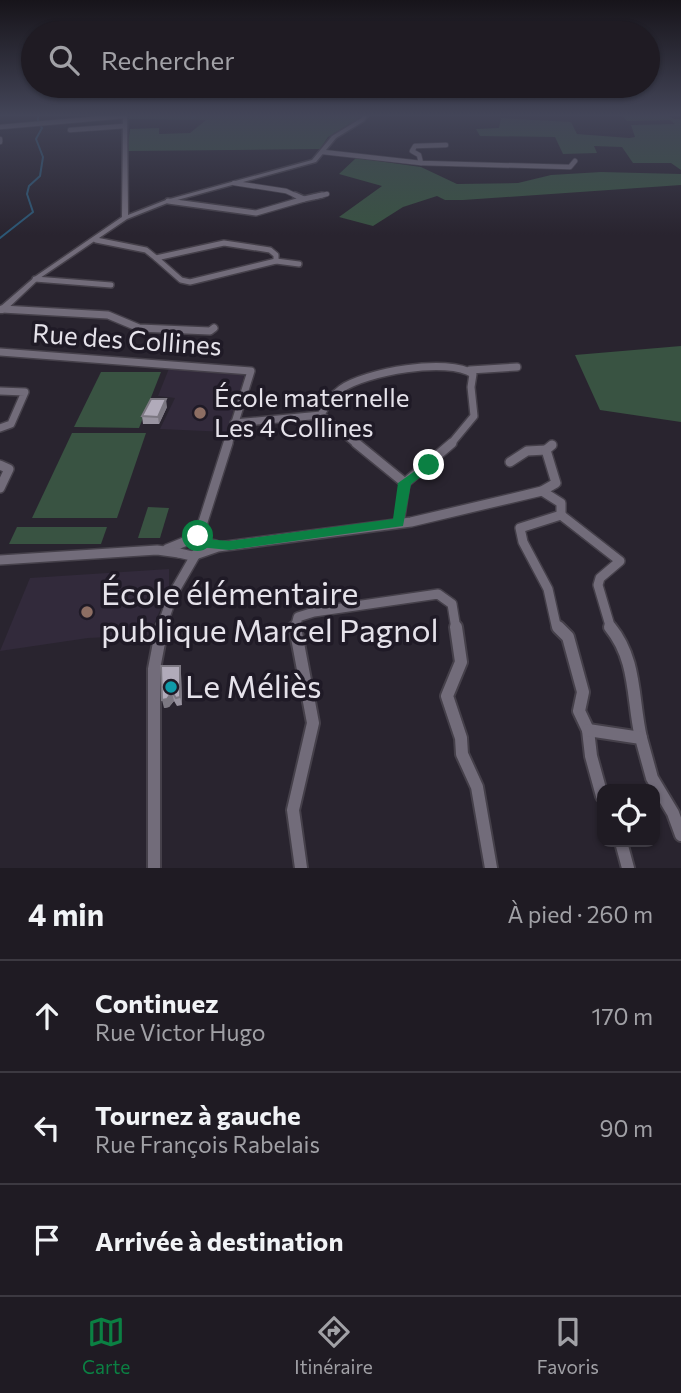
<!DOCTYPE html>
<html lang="fr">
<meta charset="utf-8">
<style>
body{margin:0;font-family:Commissioner,sans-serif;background:#2c2830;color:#f1f3f6}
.controls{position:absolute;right:21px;bottom:21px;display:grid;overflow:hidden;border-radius:14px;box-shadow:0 2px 5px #0004}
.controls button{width:63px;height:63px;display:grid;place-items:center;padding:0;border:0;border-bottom:2px solid #3c3941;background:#1f1b23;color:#f1f3f6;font:35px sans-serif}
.stop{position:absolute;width:21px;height:21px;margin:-16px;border:5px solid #0b8043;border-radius:50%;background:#fff}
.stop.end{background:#0b8043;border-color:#fff;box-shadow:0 2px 7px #0008}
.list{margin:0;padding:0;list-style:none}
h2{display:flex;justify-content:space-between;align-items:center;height:91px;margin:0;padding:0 28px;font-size:30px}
h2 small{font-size:23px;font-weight:400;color:#a1a1a6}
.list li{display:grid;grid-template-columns:46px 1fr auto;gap:21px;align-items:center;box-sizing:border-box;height:112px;padding:0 28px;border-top:2px solid #3c3941}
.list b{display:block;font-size:26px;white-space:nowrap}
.list p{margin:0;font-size:23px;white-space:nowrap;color:#a1a1a6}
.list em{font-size:23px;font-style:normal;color:#a1a1a6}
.icon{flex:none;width:38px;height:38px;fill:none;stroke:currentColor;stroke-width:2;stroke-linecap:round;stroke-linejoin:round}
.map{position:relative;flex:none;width:681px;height:868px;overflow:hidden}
.search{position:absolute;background:#1f1b23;box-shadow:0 2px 5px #0004;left:21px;right:21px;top:21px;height:77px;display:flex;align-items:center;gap:18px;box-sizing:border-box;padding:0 24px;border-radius:38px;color:#a1a1a6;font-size:26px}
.sheet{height:427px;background:#1f1b23}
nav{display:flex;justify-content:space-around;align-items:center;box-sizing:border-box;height:98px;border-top:2px solid #3c3941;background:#1f1b23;font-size:19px;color:#a1a1a6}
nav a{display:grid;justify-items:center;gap:4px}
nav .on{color:#0b8043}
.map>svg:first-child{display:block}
.built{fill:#322a3b}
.green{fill:#395342}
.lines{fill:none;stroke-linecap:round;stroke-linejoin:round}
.stream{stroke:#2c5876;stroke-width:2}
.minor-far4-casing{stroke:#45404a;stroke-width:6}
.minor-far3-casing{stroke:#45404a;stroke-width:8}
.minor-far2-casing{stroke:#45404a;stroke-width:10}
.minor-far1-casing{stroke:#45404a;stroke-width:12}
.minor-casing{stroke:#45404a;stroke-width:16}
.tertiary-casing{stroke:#45404a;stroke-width:3}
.minor-far4{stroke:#726c7a;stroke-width:4.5}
.minor-far3{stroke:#726c7a;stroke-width:5}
.minor-far2{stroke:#726c7a;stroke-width:7}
.minor-far1{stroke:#726c7a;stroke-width:9}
.minor{stroke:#726c7a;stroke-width:12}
.tertiary{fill:#726c7a;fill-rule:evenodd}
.wall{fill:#9893a0}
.shaded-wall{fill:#7c7882}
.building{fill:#b1abba;stroke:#7c7882;stroke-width:2}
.route{fill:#0b8043}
.education-dot{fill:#8d6e63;stroke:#1f1a26;stroke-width:2.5}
.culture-dot{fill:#0f9aa8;stroke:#1f1a26;stroke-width:2.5}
.labels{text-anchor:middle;stroke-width:7;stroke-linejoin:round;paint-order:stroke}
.street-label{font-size:26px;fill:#e5e2ea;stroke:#1f1a26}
.poi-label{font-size:26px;fill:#e5e2ea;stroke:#1f1a26;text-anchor:start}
.near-poi-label{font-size:32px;fill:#e5e2ea;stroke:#1f1a26;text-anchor:start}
</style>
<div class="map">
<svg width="681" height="868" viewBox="0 0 681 868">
<rect width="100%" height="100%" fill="#29242f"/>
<!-- built -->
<g class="built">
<path d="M 170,366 L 245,373 L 227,432 L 160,429 L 175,398 L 158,396 Z"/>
<path d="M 169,569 L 169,590 L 149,635 L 88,638 L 0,651 L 30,578 Z"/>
</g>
<!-- green -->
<g class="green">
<path d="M 129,114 L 364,114 L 364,115 L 328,137 L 320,149 L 127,151 L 130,129 L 159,128 L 159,134 L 190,133 L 206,120 L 129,119 Z"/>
<path d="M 621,114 L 665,114 L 674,119 L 681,119 L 681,170 L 671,163 L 633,163 L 622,147 L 594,146 L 597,153 L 563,154 L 555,137 L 480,136 L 476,129 L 499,128 L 501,118 L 571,122 L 577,134 L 629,138 L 635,137 L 631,125 L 675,124 L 670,120 L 627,121 Z"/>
<path d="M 356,158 L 421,167 L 457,184 L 518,183 L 551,175 L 601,172 L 681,174 L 681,185 L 463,200 L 445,200 L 437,196 L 403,207 L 373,226 L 339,217 L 382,186 L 339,174 Z"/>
<path d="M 681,346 L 681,422 L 600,410 L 575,355 Z"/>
<path d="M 101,372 L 161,372 L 139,428 L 74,427 Z"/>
<path d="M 72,433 L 146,433 L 117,518 L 32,518 Z"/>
<path d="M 148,507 L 169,508 L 160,538 L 138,538 Z"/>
<path d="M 17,527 L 107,527 L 101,544 L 9,544 Z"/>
</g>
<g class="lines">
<!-- stream -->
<g class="stream">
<path d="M 38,114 L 38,122"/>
<path d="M 192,118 L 196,114"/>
<path d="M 0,238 L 33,212 L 27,194 L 29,186 L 40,176 L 43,157 L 36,139 L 42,128 L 40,125"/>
</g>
<defs>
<g id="minor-far4">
<path d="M 0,127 L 125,116"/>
<path d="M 70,130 L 125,126"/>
<path d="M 0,139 L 0,142"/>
<path d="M 323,152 L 421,163 L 570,167 L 575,161"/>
<path d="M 421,163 L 419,155 L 412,151 L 415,146 L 446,145"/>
<path d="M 234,183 L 286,191 L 299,197"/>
<path d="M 314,197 L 327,194"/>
</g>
<g id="minor-far3">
<path d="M 304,199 L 322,195"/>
<path d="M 168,201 L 256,213 L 304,199 L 295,195"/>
<path d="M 96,240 L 146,250 L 156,258"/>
<path d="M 224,243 L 270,250 L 276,255 L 276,261 L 190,282 L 181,280 L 156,258 Z"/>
<path d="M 276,261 L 299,264"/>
<path d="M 35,279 L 111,285"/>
</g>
<g id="minor-far2">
<path d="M 2,309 L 108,315 L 139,328 L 210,331 L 214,328"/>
<path d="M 0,352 L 251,371 L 228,445"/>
<path d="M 470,370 L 517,367"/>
<path d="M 0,391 L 25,392 L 11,424 L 0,428"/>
<path d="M 234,423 L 321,415"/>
<path d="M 358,445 L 321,415 C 326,405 331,396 341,389 C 365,372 448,357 473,374 L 471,387 L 474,416 L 450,445"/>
</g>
<g id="minor-far1">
<path d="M 356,443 L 405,483"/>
<path d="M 510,462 L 527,451 L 546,450"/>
<path d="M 0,465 L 9,469 L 0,488"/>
<path d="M 405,483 L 452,443"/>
<path d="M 542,491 L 561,503 L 561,515 L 520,528 L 523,542 L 548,589 L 556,625 L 560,629"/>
<path d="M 561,515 L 620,561 L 600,578 L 598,585 L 611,629"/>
<path d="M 399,523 L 405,483"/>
<path d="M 197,541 L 228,443"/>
<path d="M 167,549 L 189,540 L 215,545"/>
<path d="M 179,553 L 192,556 L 218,547 L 411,522 L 542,491 L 556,483 L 546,450 L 552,445"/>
<path d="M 0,560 L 157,550 L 179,553"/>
<path d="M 161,629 L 173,594 L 196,554"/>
<path d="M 295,629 L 298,617 L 314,612 L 438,594 L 452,604 L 456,629"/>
</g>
<g id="minor">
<path d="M 295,627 L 313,723 L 293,810 L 301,868"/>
<path d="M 456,627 L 461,662 L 447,696 L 461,738 L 462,754 L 477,787 L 491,868"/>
<path d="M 558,627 L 568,637 L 583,692 L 579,711 L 588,730 L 591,756 L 602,796"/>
<path d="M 610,627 C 637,660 632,699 641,738"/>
<path d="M 588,730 L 641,738 L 652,778 L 673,813 L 681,835"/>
<path d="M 621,842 L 628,868"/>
<path d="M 154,868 L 154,669 L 162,627"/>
</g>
<path id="tertiary" d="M 123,114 L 127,114 L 128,215 L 166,200 L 312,160 L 332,136 L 360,119 L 365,114 L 369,114 L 364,121 L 336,138 L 316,162 L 170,202 L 127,219 L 40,278 L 3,313 L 0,313 L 0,307 L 36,276 L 122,217 Z"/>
</defs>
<!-- minor-far4 casing -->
<use href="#minor-far4" class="minor-far4-casing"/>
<!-- minor-far3 casing -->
<use href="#minor-far3" class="minor-far3-casing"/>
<!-- minor-far2 casing -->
<use href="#minor-far2" class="minor-far2-casing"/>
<!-- minor-far1 casing -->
<use href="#minor-far1" class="minor-far1-casing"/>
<!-- minor casing -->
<use href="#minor" class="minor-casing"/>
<!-- tertiary casing -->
<use href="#tertiary" class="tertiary-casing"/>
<!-- minor-far4 -->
<use href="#minor-far4" class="minor-far4"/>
<!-- minor-far3 -->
<use href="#minor-far3" class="minor-far3"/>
<!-- minor-far2 -->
<use href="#minor-far2" class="minor-far2"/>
<!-- minor-far1 -->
<use href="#minor-far1" class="minor-far1"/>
<!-- minor -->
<use href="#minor" class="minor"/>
<!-- tertiary -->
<use href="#tertiary" class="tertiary"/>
</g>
<!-- wall -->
<g class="wall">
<path d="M 167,407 L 159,424 L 143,424 L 142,416 Z"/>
<path d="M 181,674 L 182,705 L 177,706 L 174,701 L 169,707 L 164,708 Z"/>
</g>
<!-- shaded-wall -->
<g class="shaded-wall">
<path d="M 166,399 L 167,407 L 159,424 L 158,417 Z"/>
<path d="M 180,666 L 181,674 L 182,705 L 180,697 Z"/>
<path d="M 172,692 L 174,701 L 169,707 L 164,708 L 162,700 Z"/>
</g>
<!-- building -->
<g class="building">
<path d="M 151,399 L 166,399 L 158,417 L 142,416 Z"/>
<path d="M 161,666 L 180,666 L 180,697 L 176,698 L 172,692 L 167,699 L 162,700 Z"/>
</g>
<!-- sky -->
<linearGradient id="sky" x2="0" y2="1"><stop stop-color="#17141a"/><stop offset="0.49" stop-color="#434558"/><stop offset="1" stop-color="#434558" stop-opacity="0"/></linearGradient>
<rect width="681" height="235" fill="url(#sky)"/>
<!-- route -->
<path class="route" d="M 429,461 L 435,465 L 433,468 L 411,484 L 403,526 L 229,550 L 199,547 L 193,543 L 191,536 L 198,531 L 203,533 L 205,539 L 229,541 L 393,519 L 398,483 Z"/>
<!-- markers -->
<g class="education-dot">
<circle cx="200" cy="413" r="7"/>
<circle cx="87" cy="612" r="7"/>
</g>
<circle class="culture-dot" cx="171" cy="687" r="7"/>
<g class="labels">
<!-- street labels -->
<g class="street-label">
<text transform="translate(127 340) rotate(4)" y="9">Rue des Collines</text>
</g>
<!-- poi labels -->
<g class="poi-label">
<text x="214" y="407">École maternelle<tspan x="214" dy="30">Les 4 Collines</tspan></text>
</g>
<!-- near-poi labels -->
<g class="near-poi-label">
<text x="101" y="605">École élémentaire<tspan x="101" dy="37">publique Marcel Pagnol</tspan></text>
<text x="185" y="698">Le Méliès</text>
</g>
</g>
</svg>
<div class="controls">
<button><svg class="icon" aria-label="locate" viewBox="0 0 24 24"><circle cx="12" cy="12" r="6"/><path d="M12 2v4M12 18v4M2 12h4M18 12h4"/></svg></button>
</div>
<div class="stop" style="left:198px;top:536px"></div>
<div class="stop end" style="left:429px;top:465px"></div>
<div class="search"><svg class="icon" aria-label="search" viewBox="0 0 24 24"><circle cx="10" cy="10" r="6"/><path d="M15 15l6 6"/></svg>Rechercher</div>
</div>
<section class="sheet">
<h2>4 min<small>À pied · 260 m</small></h2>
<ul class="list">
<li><svg class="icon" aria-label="ahead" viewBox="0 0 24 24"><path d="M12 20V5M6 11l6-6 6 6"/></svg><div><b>Continuez</b><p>Rue Victor Hugo</p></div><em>170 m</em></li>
<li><svg class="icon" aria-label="left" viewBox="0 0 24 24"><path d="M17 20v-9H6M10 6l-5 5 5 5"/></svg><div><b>Tournez à gauche</b><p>Rue François Rabelais</p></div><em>90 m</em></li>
<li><svg class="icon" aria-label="arrive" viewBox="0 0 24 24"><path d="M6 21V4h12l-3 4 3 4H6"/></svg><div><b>Arrivée à destination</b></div></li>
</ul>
</section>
<nav>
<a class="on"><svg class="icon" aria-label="map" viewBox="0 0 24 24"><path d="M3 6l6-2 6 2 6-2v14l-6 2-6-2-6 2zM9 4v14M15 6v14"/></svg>Carte</a>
<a><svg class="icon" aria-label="directions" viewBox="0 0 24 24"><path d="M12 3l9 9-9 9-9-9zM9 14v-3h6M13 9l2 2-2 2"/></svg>Itinéraire</a>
<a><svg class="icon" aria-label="saved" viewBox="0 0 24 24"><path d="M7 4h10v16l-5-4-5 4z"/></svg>Favoris</a>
</nav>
